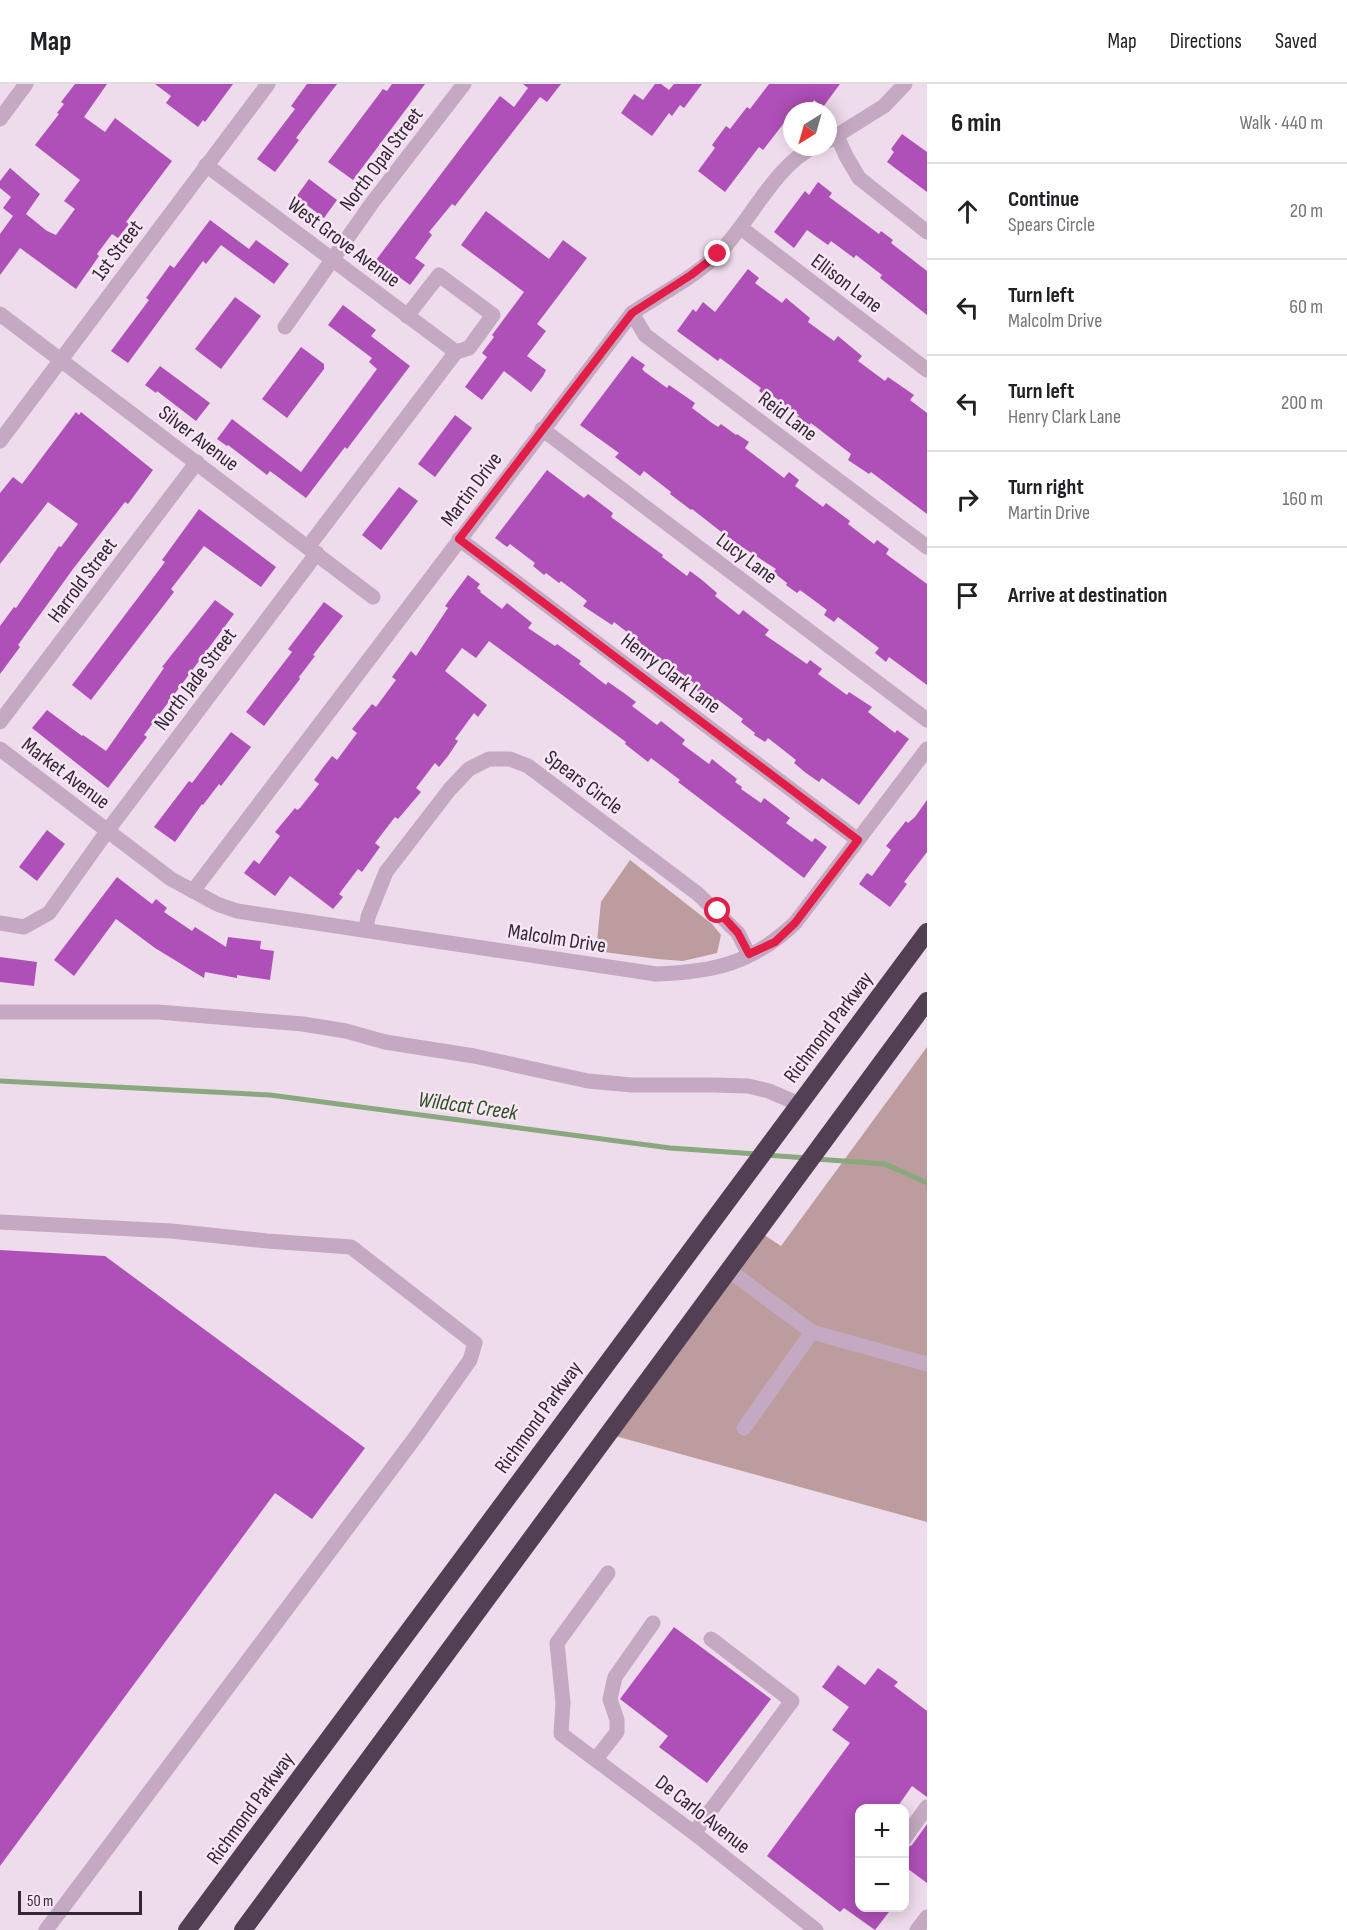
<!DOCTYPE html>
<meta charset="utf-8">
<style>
body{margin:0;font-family:"Sofia Sans Condensed",sans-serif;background:#f2f2f2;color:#202124}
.controls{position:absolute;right:18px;bottom:18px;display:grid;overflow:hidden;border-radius:12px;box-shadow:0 3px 15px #0003}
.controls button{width:54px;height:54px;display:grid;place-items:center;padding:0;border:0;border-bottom:2px solid #e0e0e0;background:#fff;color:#202124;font:30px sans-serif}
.compass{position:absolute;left:783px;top:18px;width:54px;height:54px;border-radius:50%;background:#fff;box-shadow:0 3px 15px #0003;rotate:217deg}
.scale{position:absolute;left:18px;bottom:15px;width:124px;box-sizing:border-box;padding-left:6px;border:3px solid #322733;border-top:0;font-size:16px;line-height:21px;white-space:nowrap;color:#322733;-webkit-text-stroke:4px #f7e6f3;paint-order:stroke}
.stop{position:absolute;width:18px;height:18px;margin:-14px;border:4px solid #e11d48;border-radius:50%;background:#fff}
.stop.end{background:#e11d48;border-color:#fff;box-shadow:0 2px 6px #0008}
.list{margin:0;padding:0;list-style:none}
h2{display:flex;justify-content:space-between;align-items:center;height:78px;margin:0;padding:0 24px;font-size:26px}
h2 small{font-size:20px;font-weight:400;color:#757577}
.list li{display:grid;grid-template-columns:39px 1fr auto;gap:18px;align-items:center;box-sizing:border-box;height:96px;padding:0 24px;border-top:2px solid #e0e0e0}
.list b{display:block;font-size:22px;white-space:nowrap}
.list p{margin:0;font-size:20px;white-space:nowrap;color:#757577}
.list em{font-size:20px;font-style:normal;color:#757577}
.icon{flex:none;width:33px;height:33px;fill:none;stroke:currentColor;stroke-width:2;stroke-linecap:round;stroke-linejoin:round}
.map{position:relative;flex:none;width:927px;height:1846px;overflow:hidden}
header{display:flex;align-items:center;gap:36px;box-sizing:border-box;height:84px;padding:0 30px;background:#fff;border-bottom:2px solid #e0e0e0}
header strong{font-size:28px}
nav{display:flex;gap:33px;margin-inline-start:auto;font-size:21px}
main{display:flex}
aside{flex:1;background:#fff}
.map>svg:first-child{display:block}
.green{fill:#bc9c9c}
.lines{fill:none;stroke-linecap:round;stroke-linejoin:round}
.stream{stroke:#89a87d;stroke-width:5}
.building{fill:#af4fb8}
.minor{stroke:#c5a8c1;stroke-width:15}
.highway{stroke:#523f53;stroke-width:18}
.route{stroke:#e11d48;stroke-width:8}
.labels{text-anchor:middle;stroke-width:5;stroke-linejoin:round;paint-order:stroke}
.street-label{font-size:21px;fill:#322733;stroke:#f7e6f3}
.water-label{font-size:22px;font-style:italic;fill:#2e4f22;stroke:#f7e6f3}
</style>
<header>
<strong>Map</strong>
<nav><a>Map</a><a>Directions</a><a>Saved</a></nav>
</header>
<main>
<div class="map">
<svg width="927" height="1846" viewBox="0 0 927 1846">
<rect width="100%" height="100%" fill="#eedbeb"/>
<!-- green -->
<g class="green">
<path d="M 630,776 L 712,840 L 721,851 L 717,869 L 683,877 L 658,875 L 596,867 L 601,818 Z"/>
<path d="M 927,963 L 927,1438 L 608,1350 L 758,1147 L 781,1162 Z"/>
</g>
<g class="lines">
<!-- stream -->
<g class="stream">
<path d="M 0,997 L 270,1011 L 670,1064 L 756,1070"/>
<path d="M 765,1071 L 807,1074"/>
<path d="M 816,1075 L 885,1080 L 927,1099"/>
</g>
</g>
<!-- building -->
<g class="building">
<path d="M 75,0 L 107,0 L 84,33 L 105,48 L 115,34 L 172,77 L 126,138 L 129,140 L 118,154 L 112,150 L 97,170 L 99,172 L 76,205 L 20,164 L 0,191 L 0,150 L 13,132 L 3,124 L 11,113 L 0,104 L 0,97 L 10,84 L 40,110 L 26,130 L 47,147 L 56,151 L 75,125 L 64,117 L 80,96 L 35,61 L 59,30 L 57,29 L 64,20 L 61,18 Z"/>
<path d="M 155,0 L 233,0 L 205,38 L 203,36 L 198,43 L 166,19 L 171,12 Z"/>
<path d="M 307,0 L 337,0 L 296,54 L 299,56 L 275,88 L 257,75 L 295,25 L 291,22 Z"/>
<path d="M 392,0 L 425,0 L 353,96 L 328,78 L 383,5 L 387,7 Z"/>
<path d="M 523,0 L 561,0 L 547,18 L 540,13 L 455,122 L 452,120 L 429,148 L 432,151 L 415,174 L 425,181 L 410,201 L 376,176 L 500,12 L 514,23 L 528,4 Z"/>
<path d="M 655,0 L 661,0 L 669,6 L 674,0 L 702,0 L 684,24 L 680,21 L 672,32 L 669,29 L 652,52 L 621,29 L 634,10 L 643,16 Z"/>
<path d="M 769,0 L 840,0 L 823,23 L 814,16 L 806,27 L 792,27 L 792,32 L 786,41 L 784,39 L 763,66 L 759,63 L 725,108 L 698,87 L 715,64 L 712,61 L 726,42 L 730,45 L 747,23 L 750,25 Z"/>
<path d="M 902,50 L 927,68 L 927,108 L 887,78 L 894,68 L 891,65 Z"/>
<path d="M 309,95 L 337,116 L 324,134 L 296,113 Z"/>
<path d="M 818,98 L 832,109 L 829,113 L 879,150 L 881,147 L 893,156 L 891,159 L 927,187 L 927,231 L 880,194 L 882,191 L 856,171 L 854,174 L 831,157 L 828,161 L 807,146 L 794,164 L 774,148 L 805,107 L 809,111 Z"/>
<path d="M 486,127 L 549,175 L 563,156 L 587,174 L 537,240 L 546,247 L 527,272 L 546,286 L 543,292 L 531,308 L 504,287 L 482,316 L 465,303 L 487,273 L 482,269 L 494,253 L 492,251 L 524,208 L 461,161 Z"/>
<path d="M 210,136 L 249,165 L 256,156 L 289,180 L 274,200 L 221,161 L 206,180 L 203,177 L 128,279 L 111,267 L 149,216 L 146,214 L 170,181 L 174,184 Z"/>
<path d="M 748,185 L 759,194 L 755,199 L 759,202 L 782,219 L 786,214 L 810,234 L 808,238 L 834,257 L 838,252 L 862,272 L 858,277 L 885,297 L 888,293 L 914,311 L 910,316 L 927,329 L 927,430 L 871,388 L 869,390 L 848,376 L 851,370 L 811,339 L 807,345 L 795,336 L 799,331 L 773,312 L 770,315 L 759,307 L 761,304 L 731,282 L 720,274 L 718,277 L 677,247 L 693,225 L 696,228 L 703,218 L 715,228 Z"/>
<path d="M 235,213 L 261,232 L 221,285 L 195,265 Z"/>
<path d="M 343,221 L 376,246 L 371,252 L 410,282 L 347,365 L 345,363 L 306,414 L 270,387 L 267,391 L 228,361 L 227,362 L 217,355 L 232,335 L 301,388 L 377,285 L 369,278 L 372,274 L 328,241 Z"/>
<path d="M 301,263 L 324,280 L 324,285 L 287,334 L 262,315 Z"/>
<path d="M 632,272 L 645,281 L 642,285 L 645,288 L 667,304 L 669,301 L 695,319 L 692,324 L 712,339 L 718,343 L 721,340 L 736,351 L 737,350 L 749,358 L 745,364 L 784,394 L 789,388 L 799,396 L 795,402 L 823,423 L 826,419 L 850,437 L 848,440 L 874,460 L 877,456 L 889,465 L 886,470 L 927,500 L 927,601 L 889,573 L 886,578 L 875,569 L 879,564 L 838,533 L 834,538 L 824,531 L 827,526 L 800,506 L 797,509 L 786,501 L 787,499 L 773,488 L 776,485 L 733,457 L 692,425 L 691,426 L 670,410 L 671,408 L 644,387 L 640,392 L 615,373 L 619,369 L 580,341 Z"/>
<path d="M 160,282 L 210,319 L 196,337 L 157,307 L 156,309 L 145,301 Z"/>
<path d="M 76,328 L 79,331 L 81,328 L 153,386 L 128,420 L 125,418 L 73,485 L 18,561 L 20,563 L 0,590 L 0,542 L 14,523 L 16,524 L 59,462 L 61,463 L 78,440 L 48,418 L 0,480 L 0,409 L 13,393 L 22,400 Z"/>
<path d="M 455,331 L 472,344 L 435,393 L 418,380 Z"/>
<path d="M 547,386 L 584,414 L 588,410 L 613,429 L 611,433 L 663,471 L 662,473 L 687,492 L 690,487 L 702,496 L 717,509 L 715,512 L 739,531 L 743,526 L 769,546 L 765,551 L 807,580 L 810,576 L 822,585 L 818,590 L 847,611 L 849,608 L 872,623 L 868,628 L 895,649 L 897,646 L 909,655 L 859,721 L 822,694 L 819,698 L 806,689 L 794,679 L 796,676 L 768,654 L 765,658 L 754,651 L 755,649 L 741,638 L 743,635 L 717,615 L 713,620 L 691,602 L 694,599 L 664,576 L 662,579 L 637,562 L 640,558 L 614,538 L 612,541 L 583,522 L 587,517 L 582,513 L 561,497 L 559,499 L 546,489 L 544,491 L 533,482 L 535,479 L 510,460 L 507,463 L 495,454 Z"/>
<path d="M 399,403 L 418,417 L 381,466 L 362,451 Z"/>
<path d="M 199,425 L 276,483 L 261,503 L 204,462 L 171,505 L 174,508 L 91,616 L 72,601 L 165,478 L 162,476 Z"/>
<path d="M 468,491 L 480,500 L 477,504 L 481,507 L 480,508 L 502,525 L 507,519 L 532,539 L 528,544 L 555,562 L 557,560 L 581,577 L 579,580 L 606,601 L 608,598 L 624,609 L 636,618 L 632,622 L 657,641 L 661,637 L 685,656 L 682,660 L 709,680 L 712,675 L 723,684 L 737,695 L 735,698 L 742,703 L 741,705 L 761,719 L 764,714 L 776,723 L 790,734 L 786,739 L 812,758 L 815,754 L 827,763 L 804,794 L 678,698 L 680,696 L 651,674 L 648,678 L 625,660 L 626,658 L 489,557 L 476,574 L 462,564 L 445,587 L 487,621 L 478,633 L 474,629 L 455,655 L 458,657 L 448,672 L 439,683 L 435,679 L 416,704 L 421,708 L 398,735 L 395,733 L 375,759 L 380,763 L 362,788 L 358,785 L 339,810 L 343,813 L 333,825 L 290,792 L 275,812 L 244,789 L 254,776 L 259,780 L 280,752 L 275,748 L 295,724 L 297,726 L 300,724 L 319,700 L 314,696 L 322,685 L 332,672 L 337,676 L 357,649 L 352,645 L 372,620 L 376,623 L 396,596 L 392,593 L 411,567 L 416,572 L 448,524 L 445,522 Z"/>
<path d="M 215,516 L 234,530 L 144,651 L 147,653 L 108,704 L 32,644 L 47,626 L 82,652 L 83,651 L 106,667 L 164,584 L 162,583 Z"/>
<path d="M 324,518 L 343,532 L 313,571 L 315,572 L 299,593 L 300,595 L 264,642 L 246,628 L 292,568 L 288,565 Z"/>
<path d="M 231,648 L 251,663 L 221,702 L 219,700 L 203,721 L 202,720 L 175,758 L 154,743 L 189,697 L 192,699 Z"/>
<path d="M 927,716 L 927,768 L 904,798 L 907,800 L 890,823 L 859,800 L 867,789 L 872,792 L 891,766 L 886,762 L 906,737 L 908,739 L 915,733 Z"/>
<path d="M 47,746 L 65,760 L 37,797 L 19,783 Z"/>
<path d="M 117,793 L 152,820 L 156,815 L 167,824 L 164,828 L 192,847 L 195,843 L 226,863 L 228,853 L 261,857 L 260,865 L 274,867 L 270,896 L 237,891 L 237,894 L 205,888 L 204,894 L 155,864 L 116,835 L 74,892 L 54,876 Z"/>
<path d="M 0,873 L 37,878 L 34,902 L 0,898 Z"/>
<path d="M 0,1166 L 105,1172 L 365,1364 L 312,1435 L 275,1409 L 0,1782 Z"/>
<path d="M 674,1543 L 771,1615 L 707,1699 L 659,1663 L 668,1652 L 620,1615 Z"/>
<path d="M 838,1581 L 865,1601 L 878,1584 L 898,1598 L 894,1602 L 927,1627 L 927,1713 L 912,1702 L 896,1725 L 860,1725 L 860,1824 L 892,1824 L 875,1846 L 844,1824 L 840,1828 L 767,1772 L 850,1659 L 832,1646 L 849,1623 L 822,1603 Z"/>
<path d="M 927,1740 L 927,1799 L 904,1782 L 904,1765 L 912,1761 Z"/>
</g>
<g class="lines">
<!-- minor -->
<g class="minor">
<path d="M 0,35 L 26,0"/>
<path d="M 837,52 L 846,72 L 859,94 L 927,148"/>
<path d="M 828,57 L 884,22 L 905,0"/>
<path d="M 206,81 L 456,268"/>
<path d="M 741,144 L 927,286"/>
<path d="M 632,229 L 645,251 L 927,463"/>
<path d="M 0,230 L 373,513"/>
<path d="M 407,232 L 439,191 L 493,231 L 469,264 L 456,268"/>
<path d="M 285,243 L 372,119 L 464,0"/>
<path d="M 542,345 L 927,636"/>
<path d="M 0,357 L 268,0"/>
<path d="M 459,455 L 858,756"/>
<path d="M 308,463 L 456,268"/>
<path d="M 0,638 L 197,378"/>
<path d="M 0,665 L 171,795 L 217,820 L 237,827 L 656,890 C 713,888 752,880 795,839 L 927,665"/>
<path d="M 193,807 L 632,229 C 661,210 695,193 719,169 C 751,137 774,82 814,63"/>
<path d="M 0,839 L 24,843 L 49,829 L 108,746 L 317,469"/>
<path d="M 366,846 L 368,833 L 386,788 L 450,705 L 469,685 L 489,675 L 510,675 L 528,682 L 698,810 L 738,849 L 749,871"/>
<path d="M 0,928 L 158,928 L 303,940 L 346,947 L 385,958 L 474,972 L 588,997 L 632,1001 L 713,1001 L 748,1002 L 769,1007 L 799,1020"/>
<path d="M 0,1138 L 171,1147 L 267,1157 L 351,1163 L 475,1259 L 470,1276 L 417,1351 L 46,1846"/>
<path d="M 730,1187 L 812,1248 L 927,1280"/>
<path d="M 744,1344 L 812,1248"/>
<path d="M 608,1489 L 557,1559 L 563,1619 L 561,1650 L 694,1749 L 816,1846"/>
<path d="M 596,1675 L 617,1648 L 617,1636 L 610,1615 L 615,1593 L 653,1539"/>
<path d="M 694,1749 L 792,1617 L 711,1555"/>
<path d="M 904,1755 L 927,1723"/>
<path d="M 917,1846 L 927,1833"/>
</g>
<!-- highway -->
<g class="highway">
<path d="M 187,1846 L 927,848"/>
<path d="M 243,1846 L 927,917"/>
</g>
</g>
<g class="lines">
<!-- route -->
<path class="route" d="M 718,827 L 738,849 L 749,870 L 775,858 L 795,839 L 858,756 L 459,455 L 632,229 L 691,191 L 718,170"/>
</g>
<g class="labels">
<!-- street labels -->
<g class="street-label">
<text transform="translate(381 75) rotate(-53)" y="7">North Opal Street</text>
<text transform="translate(344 158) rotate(37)" y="7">West Grove Avenue</text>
<text transform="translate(117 166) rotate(-53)" y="7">1st Street</text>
<text transform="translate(847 199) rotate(37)" y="7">Ellison Lane</text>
<text transform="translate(788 332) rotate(37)" y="7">Reid Lane</text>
<text transform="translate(199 354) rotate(37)" y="7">Silver Avenue</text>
<text transform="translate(471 405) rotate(-53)" y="7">Martin Drive</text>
<text transform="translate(747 474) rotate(37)" y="7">Lucy Lane</text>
<text transform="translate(82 496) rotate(-53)" y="7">Harrold Street</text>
<text transform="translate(671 589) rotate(37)" y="7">Henry Clark Lane</text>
<text transform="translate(195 595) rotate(-53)" y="7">North Jade Street</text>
<text transform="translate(66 689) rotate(37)" y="7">Market Avenue</text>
<text transform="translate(584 698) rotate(37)" y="7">Spears Circle</text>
<text transform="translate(557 854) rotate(9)" y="7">Malcolm Drive</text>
<text transform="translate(828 943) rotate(-53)" y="7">Richmond Parkway</text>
<text transform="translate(538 1333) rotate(-54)" y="7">Richmond Parkway</text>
<text transform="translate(250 1724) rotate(-54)" y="7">Richmond Parkway</text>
<text transform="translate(703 1730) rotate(38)" y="7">De Carlo Avenue</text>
</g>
<!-- water labels -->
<g class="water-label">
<text transform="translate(468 1021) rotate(8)" y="8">Wildcat Creek</text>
</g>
</g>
</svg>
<div class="controls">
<button>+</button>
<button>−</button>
</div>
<svg class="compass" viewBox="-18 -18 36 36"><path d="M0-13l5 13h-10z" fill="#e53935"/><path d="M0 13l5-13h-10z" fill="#757577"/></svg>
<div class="scale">50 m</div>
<div class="stop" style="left:718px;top:827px"></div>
<div class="stop end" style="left:718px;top:170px"></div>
</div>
<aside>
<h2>6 min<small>Walk · 440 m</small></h2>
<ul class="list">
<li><svg class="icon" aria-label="ahead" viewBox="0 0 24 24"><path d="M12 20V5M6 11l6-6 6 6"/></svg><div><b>Continue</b><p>Spears Circle</p></div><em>20 m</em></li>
<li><svg class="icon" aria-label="left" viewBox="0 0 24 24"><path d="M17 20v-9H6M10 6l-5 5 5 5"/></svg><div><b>Turn left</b><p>Malcolm Drive</p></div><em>60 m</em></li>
<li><svg class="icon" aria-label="left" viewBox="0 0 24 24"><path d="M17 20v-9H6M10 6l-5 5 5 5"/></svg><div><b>Turn left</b><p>Henry Clark Lane</p></div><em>200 m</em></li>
<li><svg class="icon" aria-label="right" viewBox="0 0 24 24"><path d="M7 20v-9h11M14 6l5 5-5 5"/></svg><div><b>Turn right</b><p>Martin Drive</p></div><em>160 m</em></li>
<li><svg class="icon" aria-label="arrive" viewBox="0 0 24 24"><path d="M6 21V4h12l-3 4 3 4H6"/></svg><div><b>Arrive at destination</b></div></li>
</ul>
</aside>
</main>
